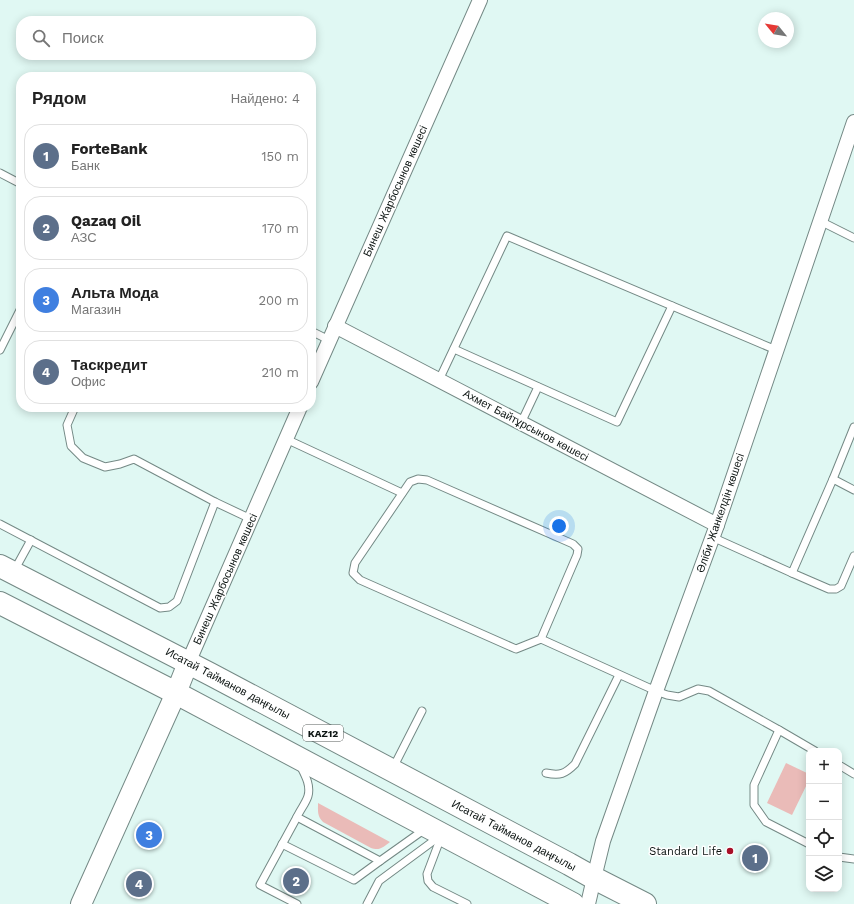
<!DOCTYPE html>
<html lang="ru">
<meta charset="utf-8">
<style>
body{margin:0;font-family:"Work Sans",sans-serif;background:#f6f6f6;color:#222}
.controls{position:absolute;right:12px;bottom:12px;display:grid;overflow:hidden;border-radius:8px;box-shadow:0 2px 10px #0003}
.controls button{width:36px;height:36px;display:grid;place-items:center;padding:0;border:0;border-bottom:1px solid #e0e0e0;background:#fff;color:#222;font:20px sans-serif}
.compass{position:absolute;left:758px;top:12px;width:36px;height:36px;border-radius:50%;background:#fff;box-shadow:0 2px 10px #0003;rotate:300deg}
.you{position:absolute;left:559px;top:526px;width:14px;height:14px;margin:-10px;border:3px solid #fff;border-radius:50%;background:#1a73e8;box-shadow:0 0 0 6px #1a73e833}
.badge{display:grid;place-items:center;width:26px;height:26px;border-radius:50%;background:#1a73e8;color:#fff;font-size:13px;font-weight:700}
.pin{position:absolute;translate:-50% -50%;border:2px solid #fff;box-shadow:0 1px 4px #0006}
.list{margin:0;padding:0;list-style:none}
h2{display:flex;justify-content:space-between;align-items:center;height:52px;margin:0;padding:0 16px;font-size:17px}
h2 small{font-size:13px;font-weight:400;color:#767676}
.list li{display:grid;grid-template-columns:26px 1fr auto;gap:12px;align-items:center;box-sizing:border-box;height:64px;margin:0 8px 8px;padding:0 8px;border:1px solid #e0e0e0;border-radius:16px}
.list b{display:block;font-size:15px;white-space:nowrap}
.list p{margin:0;font-size:13px;white-space:nowrap;color:#767676}
.list em{font-size:13px;font-style:normal;color:#767676}
.icon{flex:none;width:22px;height:22px;fill:none;stroke:currentColor;stroke-width:2;stroke-linecap:round;stroke-linejoin:round}
.map{position:relative;flex:none;width:854px;height:904px;overflow:hidden}
.search{position:absolute;background:#fff;box-shadow:0 2px 10px #0003;left:16px;top:16px;width:300px;height:44px;display:flex;align-items:center;gap:10px;box-sizing:border-box;padding:0 14px;border-radius:16px;color:#767676;font-size:15px}
.panel{position:absolute;background:#fff;box-shadow:0 2px 10px #0003;left:16px;top:72px;width:300px;height:340px;border-radius:16px}
.map>svg:first-child{display:block}
.green{fill:#eabbb8}
.lines{fill:none;stroke-linecap:round;stroke-linejoin:round}
.lane-casing{stroke:#748985;stroke-width:9}
.street-casing{stroke:#748985;stroke-width:16}
.secondary-casing{stroke:#748985;stroke-width:22}
.primary-casing{stroke:#748985;stroke-width:24}
.lane{stroke:#fff;stroke-width:7}
.street{stroke:#fff;stroke-width:14}
.secondary{stroke:#fff;stroke-width:20}
.primary{stroke:#fff;stroke-width:22}
.poi-dot{fill:#a70f27;stroke:#fff;stroke-width:1.5}
.labels{text-anchor:middle;stroke-width:3;stroke-linejoin:round;paint-order:stroke}
.shield{fill:#fff;stroke:#555a59;stroke-width:1}
.shield-label{font-size:10px;font-weight:bold;fill:#0c1412}
.street-label{font-size:11px;fill:#0c1412;stroke:#fff}
.poi-label{font-size:11px;fill:#0c1412;stroke:#fff;text-anchor:end}
</style>
<div class="map">
<svg width="854" height="904" viewBox="0 0 854 904">
<rect width="100%" height="100%" fill="#e0f8f3"/>
<!-- green -->
<g class="green">
<path d="M 786,763 L 809,774 L 809,780 L 792,815 L 767,803 Z"/>
<path d="M 318,803 L 390,842 C 383,847 380,851 371,848 L 323,822 C 317,816 318,811 318,803 Z"/>
</g>
<g class="lines">
<defs>
<g id="lane">
<path d="M 0,173 L 21,184"/>
<path d="M 820,221 L 854,238"/>
<path d="M 311,331 L 329,340"/>
<path d="M 454,349 L 617,422 L 672,306"/>
<path d="M 0,350 L 21,308"/>
<path d="M 439,380 L 507,236 L 776,350"/>
<path d="M 75,407 L 67,425 L 71,446 L 83,458 L 105,467 L 120,464 L 134,459 L 215,502 L 251,519"/>
<path d="M 521,423 L 538,387"/>
<path d="M 286,439 L 402,493"/>
<path d="M 833,479 L 854,490"/>
<path d="M 0,524 L 160,608 L 169,607 L 177,601 L 215,502"/>
<path d="M 712,537 L 792,573 L 833,479 L 854,427"/>
<path d="M 14,571 L 31,540"/>
<path d="M 792,573 L 829,589 L 836,589 L 841,586 L 854,556"/>
<path d="M 541,639 L 516,649 L 360,580 L 353,573 L 355,563 L 410,482 L 418,479 L 427,480 L 573,544 L 578,549 L 577,555 L 541,639 L 656,691 L 667,695 L 679,697 L 698,689 L 709,691 L 779,730"/>
<path d="M 300,765 C 305,775 311,785 308,796 C 306,803 300,810 297,817 L 380,861 L 425,829"/>
<path d="M 839,765 L 854,774"/>
<path d="M 393,768 L 422,711"/>
<path d="M 546,773 C 560,776 565,774 575,764 L 619,675"/>
<path d="M 441,837 L 427,874 L 428,881 L 433,887 L 467,904"/>
<path d="M 282,844 L 354,880 L 380,861"/>
<path d="M 809,844 L 766,822 L 754,805 L 754,785 L 779,730 L 815,751"/>
<path d="M 839,857 L 854,859"/>
<path d="M 297,904 L 260,885 L 297,817"/>
<path d="M 367,904 L 379,881 L 440,836"/>
</g>
<g id="street">
<path d="M 335,326 L 717,525"/>
<path d="M 311,382 L 480,0"/>
<path d="M 188,663 L 300,407"/>
<path d="M 588,904 L 594,878 L 603,841 L 656,691 L 717,525 L 854,122"/>
</g>
<path id="secondary" d="M 81,904 L 176,693 L 188,663"/>
<g id="primary">
<path d="M 0,566 L 210,674 L 569,864 L 594,878 L 645,904"/>
<path d="M 0,603 L 176,693 L 573,904"/>
</g>
</defs>
<!-- lane casing -->
<use href="#lane" class="lane-casing"/>
<!-- street casing -->
<use href="#street" class="street-casing"/>
<!-- secondary casing -->
<use href="#secondary" class="secondary-casing"/>
<!-- primary casing -->
<use href="#primary" class="primary-casing"/>
<!-- lane -->
<use href="#lane" class="lane"/>
<!-- street -->
<use href="#street" class="street"/>
<!-- secondary -->
<use href="#secondary" class="secondary"/>
<!-- primary -->
<use href="#primary" class="primary"/>
</g>
<!-- markers -->
<circle class="poi-dot" cx="730" cy="851" r="4"/>
<g class="labels">
<!-- shield labels -->
<rect class="shield" x="303" y="725" width="40" height="16" rx="3"/>
<g class="shield-label">
<text x="323" y="737">KAZ12</text>
</g>
<!-- street labels -->
<g class="street-label">
<text transform="translate(395 191) rotate(-66)" y="4">Бинеш Жарбосынов көшесі</text>
<text transform="translate(526 425) rotate(28)" y="4">Ахмет Байтұрсынов көшесі</text>
<text transform="translate(720 513) rotate(-71)" y="4">Әліби Жанкелдін көшесі</text>
<text transform="translate(225 579) rotate(-66)" y="4">Бинеш Жарбосынов көшесі</text>
<text transform="translate(228 683) rotate(28)" y="4">Исатай Тайманов даңғылы</text>
<text transform="translate(514 835) rotate(28)" y="4">Исатай Тайманов даңғылы</text>
</g>
<!-- poi labels -->
<g class="poi-label">
<text x="722" y="855">Standard Life</text>
</g>
</g>
</svg>
<div class="controls">
<button>+</button>
<button>−</button>
<button><svg class="icon" aria-label="locate" viewBox="0 0 24 24"><circle cx="12" cy="12" r="6"/><path d="M12 2v4M12 18v4M2 12h4M18 12h4"/></svg></button>
<button><svg class="icon" aria-label="layers" viewBox="0 0 24 24"><path d="M12 4l9 5-9 5-9-5zM3 14l9 5 9-5"/></svg></button>
</div>
<svg class="compass" viewBox="-18 -18 36 36"><path d="M0-13l5 13h-10z" fill="#e53935"/><path d="M0 13l5-13h-10z" fill="#767676"/></svg>
<div class="you"></div>
<div class="pin badge" style="left:755px;top:858px;background:#5c6f8a">1</div>
<div class="pin badge" style="left:296px;top:881px;background:#5c6f8a">2</div>
<div class="pin badge" style="left:149px;top:835px;background:#3f7fe0">3</div>
<div class="pin badge" style="left:139px;top:884px;background:#5c6f8a">4</div>
<div class="search"><svg class="icon" aria-label="search" viewBox="0 0 24 24"><circle cx="10" cy="10" r="6"/><path d="M15 15l6 6"/></svg>Поиск</div>
<section class="panel">
<h2>Рядом<small>Найдено: 4</small></h2>
<ul class="list">
<li><span class="badge" style="background:#5c6f8a">1</span><div><b>ForteBank</b><p>Банк</p></div><em>150 m</em></li>
<li><span class="badge" style="background:#5c6f8a">2</span><div><b>Qazaq Oil</b><p>АЗС</p></div><em>170 m</em></li>
<li><span class="badge" style="background:#3f7fe0">3</span><div><b>Альта Мода</b><p>Магазин</p></div><em>200 m</em></li>
<li><span class="badge" style="background:#5c6f8a">4</span><div><b>Таскредит</b><p>Офис</p></div><em>210 m</em></li>
</ul>
</section>
</div>
